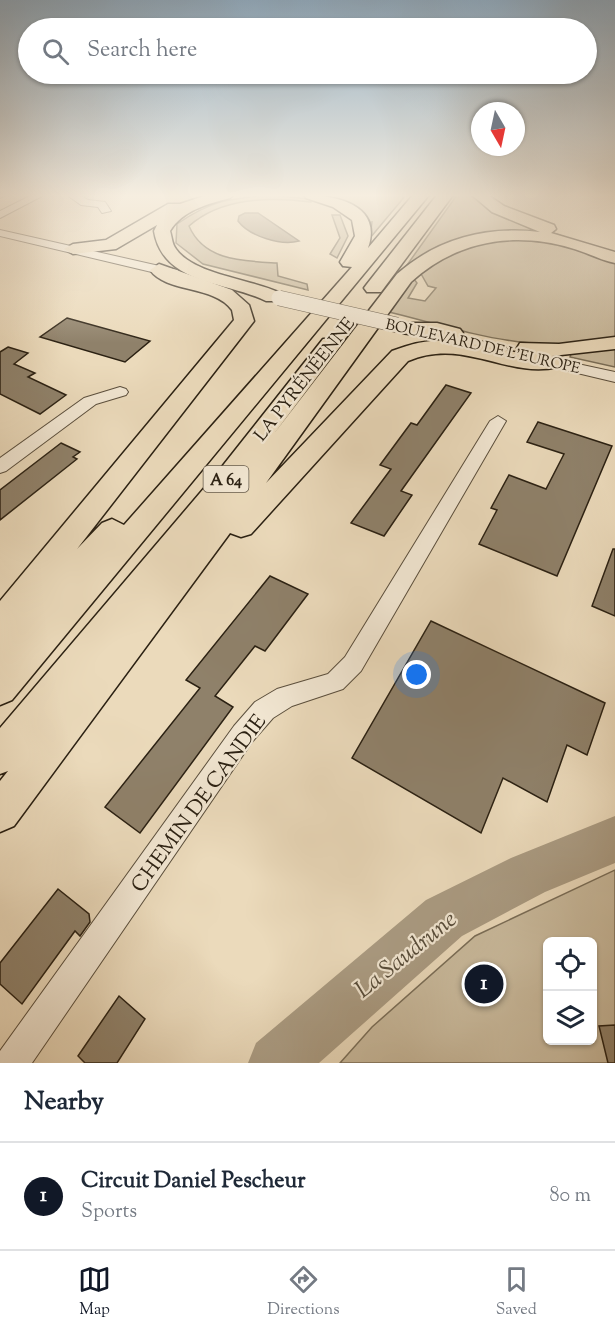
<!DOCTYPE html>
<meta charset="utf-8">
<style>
body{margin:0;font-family:"Sorts Mill Goudy",serif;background:#f2f2f3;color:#1f2937}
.controls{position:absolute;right:18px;bottom:18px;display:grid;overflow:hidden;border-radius:9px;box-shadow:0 2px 4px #0004}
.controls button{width:54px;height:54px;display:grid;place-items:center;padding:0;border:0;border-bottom:2px solid #e0e1e3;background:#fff;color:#1f2937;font:30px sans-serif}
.compass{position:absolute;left:471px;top:102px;width:54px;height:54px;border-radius:50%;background:#fff;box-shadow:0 2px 4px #0004;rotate:171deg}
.you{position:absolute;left:417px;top:675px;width:21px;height:21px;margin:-15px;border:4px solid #fff;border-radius:50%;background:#1a73e8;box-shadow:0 0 0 9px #1a73e833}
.badge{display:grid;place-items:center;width:39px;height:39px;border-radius:50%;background:#111827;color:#fff;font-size:20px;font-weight:700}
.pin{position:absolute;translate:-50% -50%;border:3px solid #fff;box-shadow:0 2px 6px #0006}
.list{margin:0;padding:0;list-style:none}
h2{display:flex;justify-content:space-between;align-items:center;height:78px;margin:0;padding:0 24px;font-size:26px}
h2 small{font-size:20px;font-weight:400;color:#747a83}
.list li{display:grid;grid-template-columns:39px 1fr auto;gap:18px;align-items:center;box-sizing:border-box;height:108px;padding:0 24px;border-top:2px solid #e0e1e3}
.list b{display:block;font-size:22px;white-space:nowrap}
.list p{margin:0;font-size:20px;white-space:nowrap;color:#747a83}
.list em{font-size:20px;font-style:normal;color:#747a83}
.icon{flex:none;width:33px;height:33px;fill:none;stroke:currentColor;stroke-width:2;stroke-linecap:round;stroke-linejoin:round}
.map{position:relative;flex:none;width:615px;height:1063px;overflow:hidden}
.search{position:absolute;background:#fff;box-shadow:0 2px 4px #0004;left:18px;right:18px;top:18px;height:66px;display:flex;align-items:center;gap:15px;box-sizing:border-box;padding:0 21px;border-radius:33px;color:#747a83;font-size:22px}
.sheet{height:186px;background:#fff}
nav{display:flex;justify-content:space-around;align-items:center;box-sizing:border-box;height:84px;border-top:2px solid #e0e1e3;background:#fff;font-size:16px;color:#747a83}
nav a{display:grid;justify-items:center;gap:3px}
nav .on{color:#111827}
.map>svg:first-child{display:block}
.green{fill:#cabb9e;stroke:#7a6e58;stroke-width:1.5;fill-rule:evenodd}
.water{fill:#aa9b82;stroke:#776a56;stroke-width:1.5}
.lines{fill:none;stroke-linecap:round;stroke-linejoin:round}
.river{fill:#aa9b82;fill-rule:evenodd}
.building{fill:#8f816a;stroke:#2b2113;stroke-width:1.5}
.minor-casing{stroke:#5b4f3d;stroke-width:2}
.highway-casing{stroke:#2b2113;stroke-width:3}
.minor{fill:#f2e7d3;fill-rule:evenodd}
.highway{fill:#ebdabb;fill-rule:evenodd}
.minor-bridge-far1-casing{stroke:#5b4f3d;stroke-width:14;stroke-linecap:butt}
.minor-bridge-casing{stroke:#5b4f3d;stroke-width:16;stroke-linecap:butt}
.minor-bridge-far1{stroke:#f2e7d3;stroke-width:12}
.minor-bridge{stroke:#f2e7d3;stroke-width:15}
.labels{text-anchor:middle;stroke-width:4.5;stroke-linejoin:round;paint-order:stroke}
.far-street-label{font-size:15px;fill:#2b2113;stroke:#f2e7d3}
.shield{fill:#f2e7d3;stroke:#675c4d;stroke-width:1.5}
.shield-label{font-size:16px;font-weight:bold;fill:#2b2113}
.street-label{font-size:18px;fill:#2b2113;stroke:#f2e7d3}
.near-street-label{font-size:21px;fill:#2b2113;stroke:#f2e7d3}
.near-water-label{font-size:24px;font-style:italic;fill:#574c3a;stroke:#f2e7d3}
</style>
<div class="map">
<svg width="615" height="1063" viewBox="0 0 615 1063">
<rect width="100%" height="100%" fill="#ebdabb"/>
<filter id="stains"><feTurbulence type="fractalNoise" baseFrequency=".00333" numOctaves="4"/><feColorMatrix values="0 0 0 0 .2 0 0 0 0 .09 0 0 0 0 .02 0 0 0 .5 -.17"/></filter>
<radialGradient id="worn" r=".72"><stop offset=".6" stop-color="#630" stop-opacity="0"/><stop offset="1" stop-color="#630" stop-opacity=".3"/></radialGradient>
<!-- green -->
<g class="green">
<path d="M 267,195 L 311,199 L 311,202 C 269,197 222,197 189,226 C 204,261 243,261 277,263 L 278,276 L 307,284 L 308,290 L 203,264 L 176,243 L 177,224 C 210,201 228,199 267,195 Z"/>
<path d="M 318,195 L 406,195 L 370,238 L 372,222 L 367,223 L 348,205 Z"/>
<path d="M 457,195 L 475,195 L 506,217 L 565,237 L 512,232 L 407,265 Z"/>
<path d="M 332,215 L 340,215 L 348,236 L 337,258 L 330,254 L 340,238 Z"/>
<path d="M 500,239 C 542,241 577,243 615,263 L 615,337 C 530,357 464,330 385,311 L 414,279 L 417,283 L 408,298 L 425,301 L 436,288 L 428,286 L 420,272 L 451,251 Z"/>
<path d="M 615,348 L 615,367 L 570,357 L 571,354 Z"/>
<path d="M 615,870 L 615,1063 L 340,1063 L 372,1027 L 475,936 ZM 548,942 L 592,942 L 592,1040 L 548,1040 Z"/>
</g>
<!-- water -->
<path class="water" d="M 245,213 L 258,213 L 299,241 C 281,246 249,236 238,221 L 239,216 Z"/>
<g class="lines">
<!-- river -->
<path class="river" d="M 615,816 L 615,863 L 545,892 L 462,936 L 319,1063 L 248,1063 L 256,1043 L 426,900 L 511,858 Z"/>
</g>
<!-- building -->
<g class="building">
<path d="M 67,318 L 150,341 L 125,362 L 40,337 Z"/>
<path d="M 8,347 L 28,353 L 14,364 L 35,373 L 28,377 L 66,395 L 40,414 L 0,394 L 0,352 Z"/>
<path d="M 446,385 L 471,393 L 401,491 L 412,495 L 384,536 L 351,523 L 391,469 L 380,465 L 411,423 L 417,425 Z"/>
<path d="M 538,422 L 612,446 L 557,576 L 479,544 L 497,510 L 491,508 L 509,475 L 546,489 L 564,454 L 527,442 Z"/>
<path d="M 61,443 L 80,452 L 73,457 L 77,459 L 0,520 L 0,490 Z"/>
<path d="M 613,549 L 615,549 L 615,616 L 592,606 Z"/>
<path d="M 270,576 L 308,594 L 265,651 L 255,646 L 215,696 L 233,707 L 140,833 L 105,807 L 200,688 L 186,680 Z"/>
<path d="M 431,621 L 605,703 L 587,755 L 567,745 L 547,802 L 503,778 L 481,833 L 352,758 Z"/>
<path d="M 58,889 L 89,914 L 90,922 L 80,936 L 75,931 L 22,1004 L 0,984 L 0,963 Z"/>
<path d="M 119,996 L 145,1019 L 117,1063 L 85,1063 L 78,1056 Z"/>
<path d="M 615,1025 L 615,1063 L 608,1063 L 599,1026 Z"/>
</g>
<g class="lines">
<defs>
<g id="minor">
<path d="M 0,195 L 6,195 L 0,198 Z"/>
<path d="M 32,195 L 44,195 L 0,218 L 0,211 Z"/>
<path d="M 67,195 L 79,195 L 88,200 L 105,202 L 111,211 L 102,213 L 98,207 L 81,205 Z"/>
<path d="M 0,230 L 177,270 L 183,274 L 177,278 L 0,236 Z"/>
<path d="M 422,327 L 506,347 L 508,350 L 501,354 L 417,334 L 415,331 Z"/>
<path d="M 536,355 L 615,372 L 615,382 L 531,362 L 529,359 Z"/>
<path d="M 120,387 L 126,389 L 128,392 L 126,395 L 96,404 L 6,471 L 0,473 L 0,458 L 84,398 Z"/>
<path d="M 498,416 L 506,421 L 361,671 L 343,689 L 292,706 L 273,718 L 252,742 L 32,1063 L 0,1063 L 0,1051 L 234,726 L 255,702 L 277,689 L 328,674 L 345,657 L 490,421 Z"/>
</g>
<g id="highway">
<path d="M 207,195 L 233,195 L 230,198 C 208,204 183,210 170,231 C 172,237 172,244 176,249 C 194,275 252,279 280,293 L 283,297 L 280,301 L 266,301 C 226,281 163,285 154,231 L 157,225 L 116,249 L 73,254 L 64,249 L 73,244 L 106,240 L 168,204 L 180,204 Z"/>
<path d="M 304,195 C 336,195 383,205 368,248 L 413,195 L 429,195 L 12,700 L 0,705 L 0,601 L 234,320 L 232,310 C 214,285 166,293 150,270 L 159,264 L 232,290 L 249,305 L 254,321 L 77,549 L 102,523 L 112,519 L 124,525 L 352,267 L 343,266 L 340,262 L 355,236 L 352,220 L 333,207 L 306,198 Z"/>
<path d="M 437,195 L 453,195 L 381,292 L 367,292 L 364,288 L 367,284 Z"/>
<path d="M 472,195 L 488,195 L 504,206 L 554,225 L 556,229 L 551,233 L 615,252 L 615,263 C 600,260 586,252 571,248 C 513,231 456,241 411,282 L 266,483 L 392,351 C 447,329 473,347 527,354 L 520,353 L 517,348 L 520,343 L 559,344 L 615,337 L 615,349 L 552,356 L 561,362 L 558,367 C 507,379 464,337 408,361 L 251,534 L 241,537 L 230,533 L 14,826 L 0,832 L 0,781 L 8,771 L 0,774 L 0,728 L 217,473 L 323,339 L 339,339 L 342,344 L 273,435 L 397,274 C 438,238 487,226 540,232 L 492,212 Z"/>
<path d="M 410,323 L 437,323 L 460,329 L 463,333 L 460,337 C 454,339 410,335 403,333 L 400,329 L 403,325 Z"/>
</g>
</defs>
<!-- minor casing -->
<use href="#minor" class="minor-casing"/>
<!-- highway casing -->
<use href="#highway" class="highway-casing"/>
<!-- minor -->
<use href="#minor" class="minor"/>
<!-- highway -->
<use href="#highway" class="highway"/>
<defs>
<path id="minor-bridge-far1" d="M 279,298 L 283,299"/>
<path id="minor-bridge" d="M 279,298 L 397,325"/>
</defs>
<!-- minor-bridge-far1 casing -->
<use href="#minor-bridge-far1" class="minor-bridge-far1-casing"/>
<!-- minor-bridge casing -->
<use href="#minor-bridge" class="minor-bridge-casing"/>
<!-- minor-bridge-far1 -->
<use href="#minor-bridge-far1" class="minor-bridge-far1"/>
<!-- minor-bridge -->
<use href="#minor-bridge" class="minor-bridge"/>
</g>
<!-- sky -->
<linearGradient id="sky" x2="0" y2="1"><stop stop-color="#8faabf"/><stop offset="0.57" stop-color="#f6eee0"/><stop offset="1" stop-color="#f6eee0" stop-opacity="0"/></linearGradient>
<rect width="615" height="343" fill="url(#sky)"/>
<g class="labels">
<!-- far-street labels -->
<g class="far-street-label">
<text transform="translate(483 346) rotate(13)" y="5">BOULEVARD DE L'EUROPE</text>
</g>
<!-- shield labels -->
<rect class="shield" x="203.5" y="466" width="45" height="26" rx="4.5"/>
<g class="shield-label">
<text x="226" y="485">A 64</text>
</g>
<!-- street labels -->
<g class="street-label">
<text transform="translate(304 379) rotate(-52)" y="6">LA PYRÉNÉENNE</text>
</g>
<!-- near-street labels -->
<g class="near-street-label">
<text transform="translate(198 803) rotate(-54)" y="7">CHEMIN DE CANDIE</text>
</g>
<!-- near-water labels -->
<g class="near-water-label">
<text transform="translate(405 954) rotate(-39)" y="8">La Saudrune</text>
</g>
</g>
<rect width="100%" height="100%" filter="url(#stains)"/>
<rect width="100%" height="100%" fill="url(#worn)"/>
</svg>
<div class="controls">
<button><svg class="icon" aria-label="locate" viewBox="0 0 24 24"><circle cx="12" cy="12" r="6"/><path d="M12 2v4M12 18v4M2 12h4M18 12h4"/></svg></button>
<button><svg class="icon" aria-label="layers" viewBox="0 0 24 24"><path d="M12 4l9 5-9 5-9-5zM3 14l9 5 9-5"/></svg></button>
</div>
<svg class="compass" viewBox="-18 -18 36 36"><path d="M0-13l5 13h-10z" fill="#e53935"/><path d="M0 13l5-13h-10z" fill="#747a83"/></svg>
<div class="you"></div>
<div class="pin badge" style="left:484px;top:984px">1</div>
<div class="search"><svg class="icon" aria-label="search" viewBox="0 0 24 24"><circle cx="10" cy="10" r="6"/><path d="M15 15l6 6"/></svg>Search here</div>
</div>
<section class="sheet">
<h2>Nearby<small></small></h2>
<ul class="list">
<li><span class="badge">1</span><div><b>Circuit Daniel Pescheur</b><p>Sports</p></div><em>80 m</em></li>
</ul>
</section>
<nav>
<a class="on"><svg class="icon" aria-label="map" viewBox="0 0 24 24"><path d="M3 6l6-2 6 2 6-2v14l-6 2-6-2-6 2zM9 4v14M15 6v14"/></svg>Map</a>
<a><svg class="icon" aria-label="directions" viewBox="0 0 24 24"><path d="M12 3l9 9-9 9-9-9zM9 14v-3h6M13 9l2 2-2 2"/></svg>Directions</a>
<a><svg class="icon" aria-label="saved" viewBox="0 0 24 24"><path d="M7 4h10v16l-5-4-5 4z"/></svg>Saved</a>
</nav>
